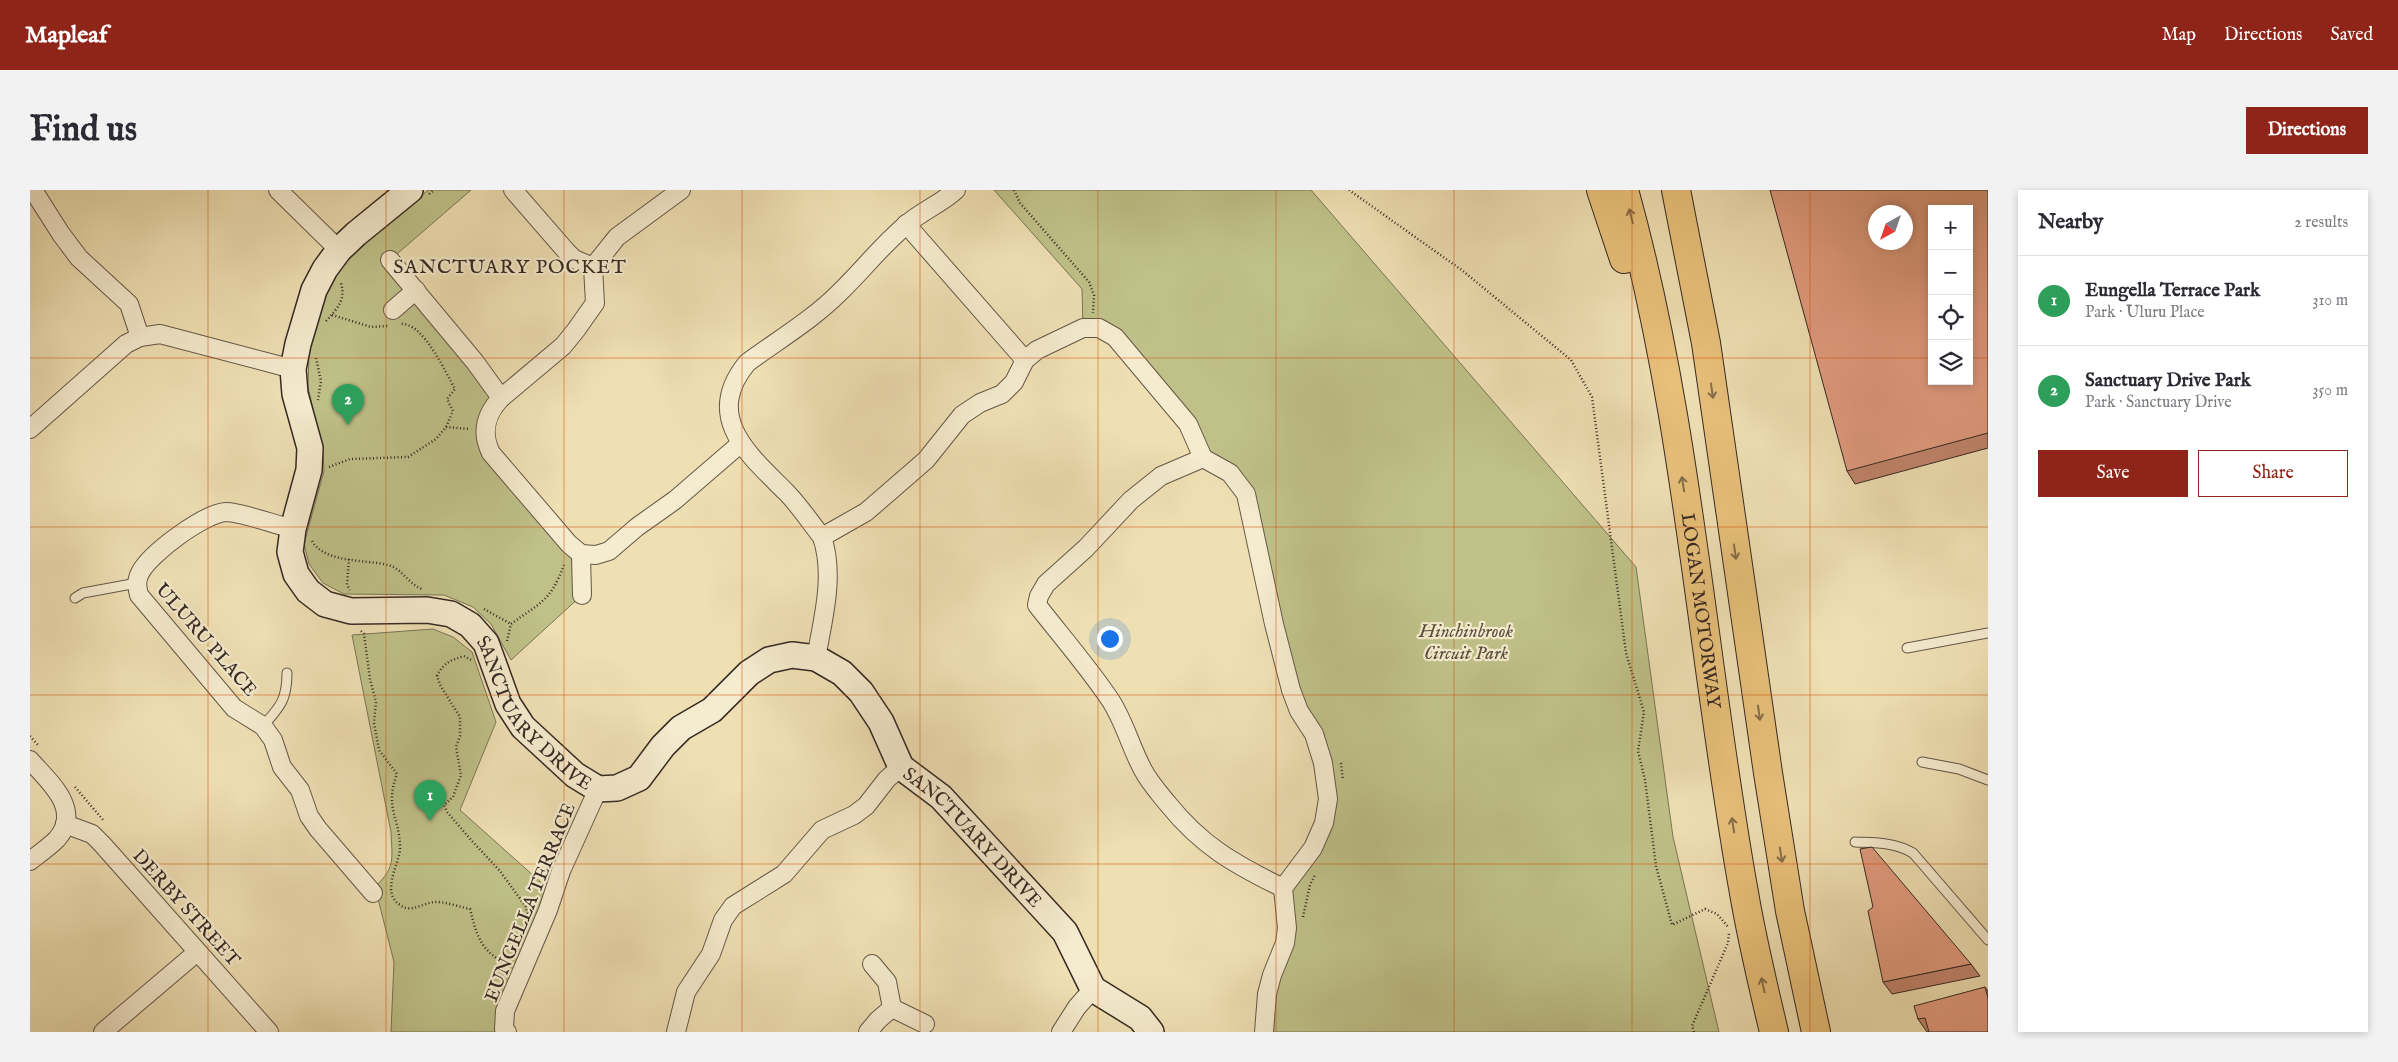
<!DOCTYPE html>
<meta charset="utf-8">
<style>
body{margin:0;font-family:"IM FELL English",serif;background:#f2f2f3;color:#2b2b33}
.controls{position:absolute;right:15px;top:15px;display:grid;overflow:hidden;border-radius:0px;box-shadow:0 2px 8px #0003}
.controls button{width:45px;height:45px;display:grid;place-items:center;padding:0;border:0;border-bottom:1px solid #e1e1e2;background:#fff;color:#2b2b33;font:25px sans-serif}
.compass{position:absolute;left:1838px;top:15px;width:45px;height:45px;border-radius:50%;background:#fff;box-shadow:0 2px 8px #0003;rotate:220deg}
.you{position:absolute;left:1079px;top:448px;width:18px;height:18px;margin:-12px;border:4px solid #fff;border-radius:50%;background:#1a73e8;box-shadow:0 0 0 8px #1a73e833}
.badge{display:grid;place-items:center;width:32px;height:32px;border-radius:50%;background:#8f2418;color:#fff;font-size:16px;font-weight:700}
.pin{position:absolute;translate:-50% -41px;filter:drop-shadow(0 1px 2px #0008)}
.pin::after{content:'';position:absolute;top:26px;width:18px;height:15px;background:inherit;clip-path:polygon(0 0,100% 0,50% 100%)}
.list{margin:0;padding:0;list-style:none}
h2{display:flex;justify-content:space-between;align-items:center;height:65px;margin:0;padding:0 20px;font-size:21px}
h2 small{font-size:16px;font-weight:400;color:#7c7c81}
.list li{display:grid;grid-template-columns:32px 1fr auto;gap:15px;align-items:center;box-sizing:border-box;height:90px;padding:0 20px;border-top:1px solid #e1e1e2}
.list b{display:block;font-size:19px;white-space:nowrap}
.list p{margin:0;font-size:16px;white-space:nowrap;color:#7c7c81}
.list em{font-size:16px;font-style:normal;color:#7c7c81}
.actions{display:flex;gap:10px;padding:15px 20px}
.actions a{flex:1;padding:11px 0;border:1px solid #8f2418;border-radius:0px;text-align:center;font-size:18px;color:#8f2418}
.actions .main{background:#8f2418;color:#fff}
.icon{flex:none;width:28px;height:28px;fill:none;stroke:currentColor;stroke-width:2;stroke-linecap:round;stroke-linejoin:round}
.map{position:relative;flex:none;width:1958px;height:842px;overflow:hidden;border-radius:0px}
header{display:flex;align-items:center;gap:30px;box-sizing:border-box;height:70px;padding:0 25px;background:#8f2418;color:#fff}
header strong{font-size:24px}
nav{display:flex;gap:28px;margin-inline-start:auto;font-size:18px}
.intro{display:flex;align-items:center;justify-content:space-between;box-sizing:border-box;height:120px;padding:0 30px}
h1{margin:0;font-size:35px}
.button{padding:12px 22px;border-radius:0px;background:#8f2418;color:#fff;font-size:18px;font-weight:700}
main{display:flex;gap:30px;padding:0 30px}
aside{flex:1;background:#fff;border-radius:0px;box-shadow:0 2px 8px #0003}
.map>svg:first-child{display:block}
.green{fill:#bfc189;stroke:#7a7556}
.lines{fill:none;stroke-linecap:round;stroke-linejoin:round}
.lane-casing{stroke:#645748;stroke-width:11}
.street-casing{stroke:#645748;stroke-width:20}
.secondary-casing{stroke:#362924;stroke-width:28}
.highway-casing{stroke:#362924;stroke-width:30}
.path{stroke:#362924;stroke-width:2.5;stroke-dasharray:1 2.5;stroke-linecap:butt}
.lane{stroke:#f5ebce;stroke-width:9}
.street{stroke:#f5ebce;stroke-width:18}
.secondary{stroke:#f5ebce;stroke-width:25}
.highway{stroke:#e8c07a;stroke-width:28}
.wall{fill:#c1856d;stroke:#362924}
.building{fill:#e09b7f;stroke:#362924;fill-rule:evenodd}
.oneway{stroke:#866d4b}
.grid{fill:none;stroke:#d6540e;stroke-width:1;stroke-opacity:0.55}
.labels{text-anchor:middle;stroke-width:4.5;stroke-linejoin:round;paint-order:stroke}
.street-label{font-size:19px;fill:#362924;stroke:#f5ebce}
.park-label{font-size:19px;font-style:italic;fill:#584f3d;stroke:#f5ebce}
.neighbourhood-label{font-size:20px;letter-spacing:1px;fill:#362924;stroke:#f5ebce}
</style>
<header>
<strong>Mapleaf</strong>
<nav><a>Map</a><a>Directions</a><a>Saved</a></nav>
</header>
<div class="intro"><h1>Find us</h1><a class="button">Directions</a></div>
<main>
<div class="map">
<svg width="1958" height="842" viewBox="0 0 1958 842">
<rect width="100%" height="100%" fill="#efe0b4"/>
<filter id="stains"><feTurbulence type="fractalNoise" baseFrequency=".004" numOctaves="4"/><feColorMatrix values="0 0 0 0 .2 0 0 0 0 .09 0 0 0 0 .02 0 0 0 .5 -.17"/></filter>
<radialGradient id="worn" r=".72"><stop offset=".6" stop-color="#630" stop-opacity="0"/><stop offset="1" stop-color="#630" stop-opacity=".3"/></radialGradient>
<!-- green -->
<g class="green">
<path d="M 398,0 L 441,0 L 360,70 L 471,208 L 455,250 L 551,364 L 552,405 L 481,470 L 461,434 L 443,417 L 414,405 L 314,404 L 293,393 L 279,374 L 274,354 L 294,281 L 293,264 L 278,197 L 279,161 L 296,102 L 313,74 L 331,56 Z"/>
<path d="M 964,0 L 1281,0 L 1606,377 L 1643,647 L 1689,842 L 1234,842 L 1255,753 L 1253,698 L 1283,658 L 1298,609 L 1269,521 L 1217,304 L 1173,268 L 1085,147 L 1053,138 L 1052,99 Z"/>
<path d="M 403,439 L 423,447 L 442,462 L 466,532 L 430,620 L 524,704 L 477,842 L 361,842 L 364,772 L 345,697 C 366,677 362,669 361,642 L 322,445 Z"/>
</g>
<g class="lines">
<defs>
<g id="lane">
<path d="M 45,408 L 53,403 L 107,393"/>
<path d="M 1877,458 L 1958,443"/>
<path d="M 233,536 C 250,517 257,510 257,483"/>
<path d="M 1892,572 L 1929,579 L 1958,590"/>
<path d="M 1825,652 C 1846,653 1864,652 1883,663 L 1958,750"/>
</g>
<g id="street">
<path d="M 248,0 L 309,60"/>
<path d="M 483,0 L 536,61 L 544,69 L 563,77"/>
<path d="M 651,0 L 587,47 L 563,77 L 565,113 L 546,140 L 533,156 L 471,208 C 455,225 451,243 461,263 L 539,354 L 551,364 L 566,365 L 579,361 L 607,337 L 645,310 L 710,254"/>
<path d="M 876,34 L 995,170"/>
<path d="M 360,70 L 445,172 L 471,208"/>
<path d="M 363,120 L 386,100"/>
<path d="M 110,147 L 130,144 L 263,179"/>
<path d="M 0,239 L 96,154 L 110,147 L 99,114 L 49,68 L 31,44 L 3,0"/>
<path d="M 1173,268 L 1200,283 L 1216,304 L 1244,434 L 1261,500 L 1269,521 L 1284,544 L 1293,573 L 1298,609 L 1294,633 L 1283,658 L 1253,698 L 1257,738 L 1255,753 L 1242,785 L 1237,804 L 1234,842"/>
<path d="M 1173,268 L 1131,286 L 1101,310 L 1056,358 L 1016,394 L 1009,406 L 1007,415 C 1032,447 1059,478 1081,511 C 1095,533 1101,558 1113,580 C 1120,593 1129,603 1138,614 C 1172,656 1204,674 1253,698"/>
<path d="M 263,339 C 246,335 211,322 196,322 C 175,323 120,363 110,383 C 106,391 107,396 109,405 L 204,518 L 233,536 L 243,550 L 252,577 L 270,600 L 279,626 L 288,639 L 343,703"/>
<path d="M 792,347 C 780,332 769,315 756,302 C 718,264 673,227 717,173 C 748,150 782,130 809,103 C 832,81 851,56 876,35 C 893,20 911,14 926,0"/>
<path d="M 551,364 L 552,405"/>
<path d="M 786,468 C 793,429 805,385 792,347 L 836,322 L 896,270 L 932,225 L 950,213 L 972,204 L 984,192 L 995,170 L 1007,160 L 1053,138 L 1069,138 L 1085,147 L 1158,234 L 1173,268"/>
<path d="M 0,570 C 18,591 53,619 27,649 C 19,657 9,664 0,671"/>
<path d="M 35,634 L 62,644 L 72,654 L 239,842"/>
<path d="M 842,774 L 857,792 L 862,818 L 895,834"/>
<path d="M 73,842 L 166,763"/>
<path d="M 477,842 L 474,839 L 475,821 L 518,720 L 531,681 L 568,599"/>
<path d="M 646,842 L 656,802 L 681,764 L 693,730 L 703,716 L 754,684 L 792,640 L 824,625 L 836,616 L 857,589 L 871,577"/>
<path d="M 838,842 L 848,830 L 862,818"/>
<path d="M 1031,842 L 1047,817 L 1063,799"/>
</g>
<g id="secondary">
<path id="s1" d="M 380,0 L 326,44 L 309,60 L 295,79 L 284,100 L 268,154 L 263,179 L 265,204 L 280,258 L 279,280 L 263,339 L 260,362 L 266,384 L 278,401 L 295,414 L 321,421 L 397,420 L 421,424 L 440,435 L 456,453 L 478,514 L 493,537 L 545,585 L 568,599 L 587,598 L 609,588 L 633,556 L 651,538 L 682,520 L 719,483 L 739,470 L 762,465 L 786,468 L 812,483 L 831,502 L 851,532 L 871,577 L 911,607 L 1035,742 L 1063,799 L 1110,828 L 1121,842"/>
</g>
<g id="highway">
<path d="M 1571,0 L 1594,69"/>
<path id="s2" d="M 1594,0 C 1658,229 1672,470 1714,703 C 1722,750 1733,796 1744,842"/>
<path d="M 1646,0 L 1676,153 L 1738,583 L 1760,721 L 1786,842"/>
</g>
</defs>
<!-- lane casing -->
<use href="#lane" class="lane-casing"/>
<!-- street casing -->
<use href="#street" class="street-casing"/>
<!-- secondary casing -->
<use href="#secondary" class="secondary-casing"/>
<!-- highway casing -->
<use href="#highway" class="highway-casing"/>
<!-- path -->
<g class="path">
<path d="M 984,0 L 990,13 L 1059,92 L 1064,105 L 1063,123"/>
<path d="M 1319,0 L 1433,81 L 1541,170 L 1562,207 L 1596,463 L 1614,522 L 1608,561 L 1615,590 L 1626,676 L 1642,735 L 1675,719 L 1687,724 L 1699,738"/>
<path d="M 399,4 L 404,0"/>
<path d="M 302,125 L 341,137 L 358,136"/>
<path d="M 296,131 C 307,119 316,110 311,93"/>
<path d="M 286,168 L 291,191 L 288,210"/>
<path d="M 416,237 L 440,239"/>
<path d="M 299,277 L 320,269 L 378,267 L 406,249 L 416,237 L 423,221 L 417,209 L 425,199 C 416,183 393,132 371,134"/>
<path d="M 282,351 C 296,374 335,369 358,375 C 372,378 378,394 392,399"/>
<path d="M 319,369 L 317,395 L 320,400"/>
<path d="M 454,419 L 481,434"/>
<path d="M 331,441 L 334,444 L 340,489 L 346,512 L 344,533 L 349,560 L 367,584 C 354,619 370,627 370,658 C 370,673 350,702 370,715 C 382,724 393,712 406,712 C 417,712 429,717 440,719 C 447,747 451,761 478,775"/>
<path d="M 477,451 L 481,434 C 511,412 520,412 534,375"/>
<path d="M 441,470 L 434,466 C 421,470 413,473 407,486 L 410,495 L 430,527 L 430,546 L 426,557 L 431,585 L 423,607 L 414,615 L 417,622 L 442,651 L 470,681 L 496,717 L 498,725"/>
<path d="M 0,546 L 8,555"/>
<path d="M 1311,573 L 1313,590"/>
<path d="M 45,597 L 74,631"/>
<path d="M 1273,727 L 1280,695 L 1285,685"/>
<path d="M 1664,842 L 1662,836 L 1698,753 L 1699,743"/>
</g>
<!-- lane -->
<use href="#lane" class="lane"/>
<!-- street -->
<use href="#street" class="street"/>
<!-- secondary -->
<use href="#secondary" class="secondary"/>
<!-- highway -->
<use href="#highway" class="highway"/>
</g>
<!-- wall -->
<g class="wall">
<path d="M 1958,0 L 1958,258 L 1825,294 L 1817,281 Z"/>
<path d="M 1941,774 L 1950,786 L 1862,804 L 1853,792 Z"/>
<path d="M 1955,797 L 1958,801 L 1958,842 L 1897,842 L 1888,829 Z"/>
</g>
<!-- building -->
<g class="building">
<path d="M 1740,0 L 1958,0 L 1958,243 L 1817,281 ZM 1902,19 L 1939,19 L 1939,191 L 1902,191 ZM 1846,22 L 1876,22 L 1876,52 L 1846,52 Z"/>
<path d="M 1842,657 L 1941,774 L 1853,792 L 1838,721 L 1843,717 L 1830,659 Z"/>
<path d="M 1955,797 L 1958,808 L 1958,842 L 1899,842 L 1895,828 L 1888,829 L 1884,816 Z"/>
</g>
<!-- one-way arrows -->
<defs><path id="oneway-shaft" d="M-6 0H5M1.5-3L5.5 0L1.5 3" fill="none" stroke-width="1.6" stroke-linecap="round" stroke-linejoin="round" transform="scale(1.25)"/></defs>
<g class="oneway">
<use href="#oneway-shaft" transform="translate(1601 26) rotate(-104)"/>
<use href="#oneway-shaft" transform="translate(1682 201) rotate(82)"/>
<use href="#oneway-shaft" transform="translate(1653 294) rotate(-99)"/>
<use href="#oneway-shaft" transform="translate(1705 362) rotate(82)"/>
<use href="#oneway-shaft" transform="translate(1729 523) rotate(82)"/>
<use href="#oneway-shaft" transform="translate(1703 635) rotate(-99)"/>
<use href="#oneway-shaft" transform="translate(1751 665) rotate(81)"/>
<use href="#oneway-shaft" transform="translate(1733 795) rotate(-102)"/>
</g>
<!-- grid -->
<path class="grid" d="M 178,0 L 178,842M 356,0 L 356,842M 534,0 L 534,842M 712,0 L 712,842M 890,0 L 890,842M 1068,0 L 1068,842M 1246,0 L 1246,842M 1424,0 L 1424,842M 1602,0 L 1602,842M 1780,0 L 1780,842M 0,168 L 1902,168M 1939,168 L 1958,168M 0,337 L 1958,337M 0,505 L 1958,505M 0,674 L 1958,674"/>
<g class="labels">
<!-- street labels -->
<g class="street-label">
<text dy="7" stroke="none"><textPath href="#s2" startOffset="428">LOGAN MOTORWAY</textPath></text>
<text transform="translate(177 449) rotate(49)" y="7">ULURU PLACE</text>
<text dy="7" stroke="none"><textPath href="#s1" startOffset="735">SANCTUARY DRIVE</textPath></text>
<text dy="7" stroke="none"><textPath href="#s1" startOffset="1349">SANCTUARY DRIVE</textPath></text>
<text transform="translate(499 712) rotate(-68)" y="7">EUNGELLA TERRACE</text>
<text transform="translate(157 717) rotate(48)" y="7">DERBY STREET</text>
</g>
<!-- park labels -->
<g class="park-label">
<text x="1436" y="447">Hinchinbrook<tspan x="1436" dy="22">Circuit Park</tspan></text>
</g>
<!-- neighbourhood labels -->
<g class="neighbourhood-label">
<text x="480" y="83">SANCTUARY POCKET</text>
</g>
</g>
<rect width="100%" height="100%" filter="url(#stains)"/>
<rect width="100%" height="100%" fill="url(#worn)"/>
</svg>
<div class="controls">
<button>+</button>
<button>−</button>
<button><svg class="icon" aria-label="locate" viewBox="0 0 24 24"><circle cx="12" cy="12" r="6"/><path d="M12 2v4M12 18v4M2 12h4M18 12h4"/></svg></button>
<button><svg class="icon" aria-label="layers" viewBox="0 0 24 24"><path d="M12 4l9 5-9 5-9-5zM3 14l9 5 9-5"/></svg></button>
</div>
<svg class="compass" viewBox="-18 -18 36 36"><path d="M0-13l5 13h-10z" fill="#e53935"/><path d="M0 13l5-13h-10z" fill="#7c7c81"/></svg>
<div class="you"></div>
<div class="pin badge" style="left:400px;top:631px;background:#2e9e5b">1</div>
<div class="pin badge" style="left:318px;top:235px;background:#2e9e5b">2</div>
</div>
<aside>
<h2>Nearby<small>2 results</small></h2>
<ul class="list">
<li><span class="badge" style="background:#2e9e5b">1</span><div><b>Eungella Terrace Park</b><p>Park · Uluru Place</p></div><em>310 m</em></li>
<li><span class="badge" style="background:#2e9e5b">2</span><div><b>Sanctuary Drive Park</b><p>Park · Sanctuary Drive</p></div><em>350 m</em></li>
</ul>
<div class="actions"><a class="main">Save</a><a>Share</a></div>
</aside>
</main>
